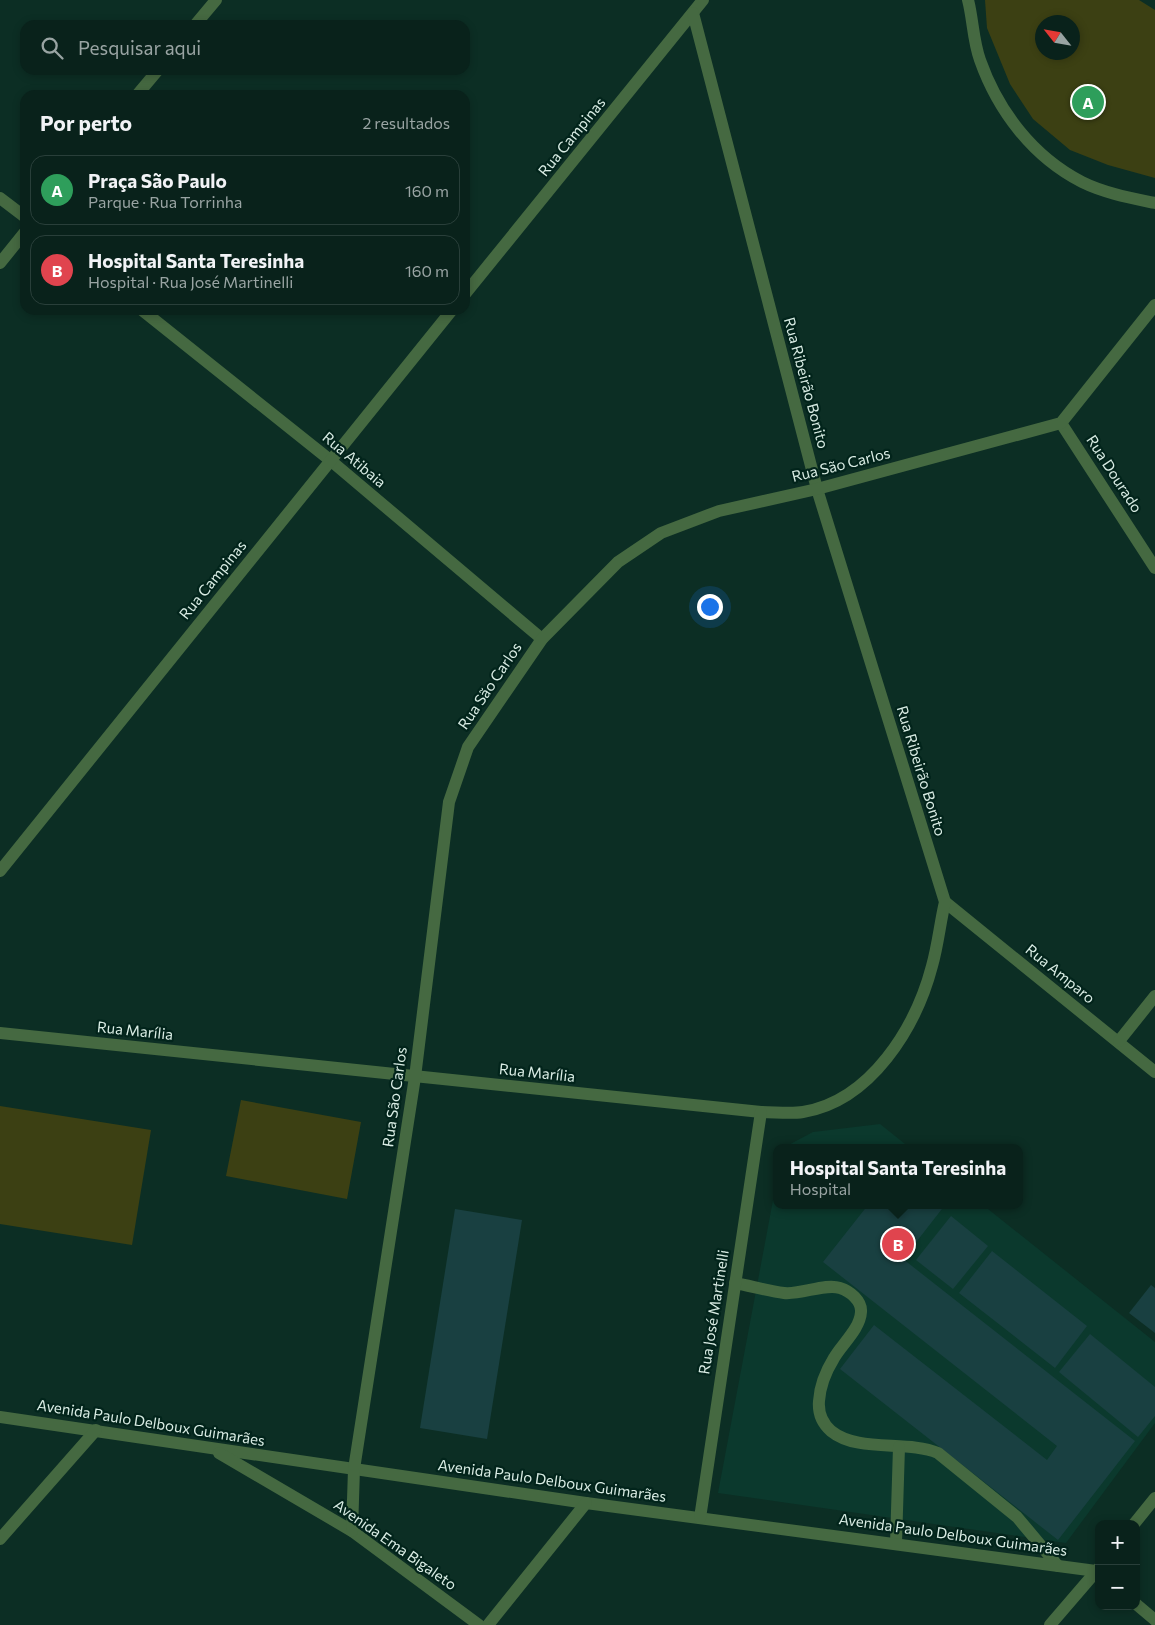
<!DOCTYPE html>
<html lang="pt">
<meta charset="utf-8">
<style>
body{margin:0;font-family:Commissioner,sans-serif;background:#122a24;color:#f1f3f6}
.controls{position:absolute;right:15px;bottom:15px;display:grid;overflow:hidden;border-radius:10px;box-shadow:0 2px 8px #0003}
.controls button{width:45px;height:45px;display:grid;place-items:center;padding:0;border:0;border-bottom:1px solid #293f3a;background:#09221b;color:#f1f3f6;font:25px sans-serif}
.compass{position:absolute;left:1035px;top:15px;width:45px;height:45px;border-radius:50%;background:#09221b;box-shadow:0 2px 8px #0003;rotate:301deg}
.you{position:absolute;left:709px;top:606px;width:18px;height:18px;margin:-12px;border:4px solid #fff;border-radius:50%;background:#1a73e8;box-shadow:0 0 0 8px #1a73e833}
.badge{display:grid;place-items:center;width:32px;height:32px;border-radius:50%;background:#d59bfa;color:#fff;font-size:16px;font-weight:700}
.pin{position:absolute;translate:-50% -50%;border:2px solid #fff;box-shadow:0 1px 5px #0006}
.popup{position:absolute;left:773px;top:1144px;width:250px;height:65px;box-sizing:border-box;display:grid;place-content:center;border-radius:10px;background:#09221b;filter:drop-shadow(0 1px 4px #0005);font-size:16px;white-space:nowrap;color:#99a4a3}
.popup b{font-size:19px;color:#f1f3f6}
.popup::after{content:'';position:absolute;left:50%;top:100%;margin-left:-10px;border:10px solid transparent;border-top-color:#09221b}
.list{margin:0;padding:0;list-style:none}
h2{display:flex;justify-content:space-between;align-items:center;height:65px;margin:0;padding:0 20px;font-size:21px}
h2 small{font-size:16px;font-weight:400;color:#99a4a3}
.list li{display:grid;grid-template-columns:32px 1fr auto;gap:15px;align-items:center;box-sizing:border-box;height:70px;margin:0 10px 10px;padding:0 10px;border:1px solid #293f3a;border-radius:15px}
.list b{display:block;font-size:19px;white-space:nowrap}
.list p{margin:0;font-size:16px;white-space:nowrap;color:#99a4a3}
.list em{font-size:16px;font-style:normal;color:#99a4a3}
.icon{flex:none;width:28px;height:28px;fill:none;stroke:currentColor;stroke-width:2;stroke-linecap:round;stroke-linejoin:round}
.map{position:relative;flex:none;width:1155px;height:1625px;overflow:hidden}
.search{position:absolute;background:#09221b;box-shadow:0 2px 8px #0003;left:20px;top:20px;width:450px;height:55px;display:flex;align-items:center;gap:12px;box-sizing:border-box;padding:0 18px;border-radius:15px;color:#99a4a3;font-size:19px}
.panel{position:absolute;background:#09221b;box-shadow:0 2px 8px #0003;left:20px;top:90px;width:450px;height:225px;border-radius:15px}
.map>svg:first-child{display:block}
.built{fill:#0b392d}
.green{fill:#3c4013;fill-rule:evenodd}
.building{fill:#194041}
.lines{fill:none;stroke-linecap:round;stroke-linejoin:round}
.lane{stroke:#456941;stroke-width:12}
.street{stroke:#456941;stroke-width:12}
.labels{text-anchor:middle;stroke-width:4.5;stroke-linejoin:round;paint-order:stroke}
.street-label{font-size:15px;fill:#d9ece4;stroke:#02241b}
</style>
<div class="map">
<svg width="1155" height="1625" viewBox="0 0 1155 1625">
<rect width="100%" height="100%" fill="#0c2e24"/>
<!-- built -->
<g class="built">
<path d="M 880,1124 L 910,1148 L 783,1148 L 813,1132 Z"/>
<path d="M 777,1179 L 777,1205 L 983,1205 L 1155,1342 L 1155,1423 L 1066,1543 L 718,1493 Z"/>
</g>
<!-- green -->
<g class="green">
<path d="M 985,0 L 1139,0 L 1155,10 L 1155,178 L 1108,165 L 1070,150 L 1033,119 L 1010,84 L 987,28 ZM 1042,22 L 1072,22 L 1072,52 L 1042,52 Z"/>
<path d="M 241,1100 L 361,1122 L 347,1199 L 226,1176 Z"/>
<path d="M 0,1106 L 151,1130 L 132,1245 L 0,1224 Z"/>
</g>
<!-- building -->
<g class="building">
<path d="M 868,1205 L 945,1205 L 903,1259 L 1135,1441 L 1058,1540 L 840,1369 L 874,1325 L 1047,1460 L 1057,1446 L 823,1262 Z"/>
<path d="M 455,1209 L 522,1220 L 487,1439 L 420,1428 Z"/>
<path d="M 951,1216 L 988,1246 L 953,1289 L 916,1260 Z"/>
<path d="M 992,1251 L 1087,1326 L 1055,1368 L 959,1293 Z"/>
<path d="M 1151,1285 L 1155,1288 L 1155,1333 L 1129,1313 Z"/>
<path d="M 1090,1334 L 1155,1387 L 1155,1416 L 1138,1437 L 1059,1372 Z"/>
</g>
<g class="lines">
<!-- lane -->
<g class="lane">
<path d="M 735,1283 C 751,1286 768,1291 784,1293 C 801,1295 825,1283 840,1288 C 850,1291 862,1301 861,1312 C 860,1329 842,1344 834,1358 C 826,1371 820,1385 819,1401 C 818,1413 822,1423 831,1431 C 858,1453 907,1440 938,1453 L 1017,1517 L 1058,1566"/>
<path d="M 896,1543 L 899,1447"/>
</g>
<!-- street -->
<g class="street">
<path d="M 968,0 C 973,19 973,41 980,60 C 998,111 1033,157 1082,182 C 1104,193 1131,198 1155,203"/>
<path d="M 195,25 L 216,0"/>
<path d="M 137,95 L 158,70"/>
<path d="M 0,198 L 25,217"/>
<path d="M 0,263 L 25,232"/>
<path d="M 465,294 L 703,0"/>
<path d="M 142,310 L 330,460 L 542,639"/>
<path d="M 1061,423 L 1155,568"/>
<path d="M 0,871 L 452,310"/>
<path d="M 945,902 L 1155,1072"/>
<path d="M 0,1033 L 761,1112 C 775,1112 790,1114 803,1112 C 871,1101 916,1027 932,966 C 938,945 940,923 945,902 L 817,489 L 693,13"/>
<path d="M 1119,1041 L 1155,996"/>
<path d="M 0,1417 L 586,1503 L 1096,1571 L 1099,1573"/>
<path d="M 219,1453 L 352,1531 L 479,1625"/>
<path d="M 700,1518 L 761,1112"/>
<path d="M 1134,1524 L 1155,1498"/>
<path d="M 352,1531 L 354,1469 L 415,1077 L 449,802 L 468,747 L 542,639 L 618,562 L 661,533 L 719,511 L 817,489 L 1061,423 L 1155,305"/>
<path d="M 0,1539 L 96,1430"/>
<path d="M 1136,1604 L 1155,1620"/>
<path d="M 488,1625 L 586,1503"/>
<path d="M 1050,1625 L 1099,1568"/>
</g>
</g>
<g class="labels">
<!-- street labels -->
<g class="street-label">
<text transform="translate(572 137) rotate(-51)" y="5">Rua Campinas</text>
<text transform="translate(806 383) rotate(75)" y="5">Rua Ribeirão Bonito</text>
<text transform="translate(354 460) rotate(40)" y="5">Rua Atibaia</text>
<text transform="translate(841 465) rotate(-14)" y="5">Rua São Carlos</text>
<text transform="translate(1114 474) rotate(57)" y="5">Rua Dourado</text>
<text transform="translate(213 580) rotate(-51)" y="5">Rua Campinas</text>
<text transform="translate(490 686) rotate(-56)" y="5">Rua São Carlos</text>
<text transform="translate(921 771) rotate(73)" y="5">Rua Ribeirão Bonito</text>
<text transform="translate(1060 974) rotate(39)" y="5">Rua Amparo</text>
<text transform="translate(135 1031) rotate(6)" y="5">Rua Marília</text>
<text transform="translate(537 1073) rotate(6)" y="5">Rua Marília</text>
<text transform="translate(395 1097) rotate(-82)" y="5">Rua São Carlos</text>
<text transform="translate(714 1312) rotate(-81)" y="5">Rua José Martinelli</text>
<text transform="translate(151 1423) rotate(9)" y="5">Avenida Paulo Delboux Guimarães</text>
<text transform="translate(552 1481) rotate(8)" y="5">Avenida Paulo Delboux Guimarães</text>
<text transform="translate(953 1535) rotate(8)" y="5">Avenida Paulo Delboux Guimarães</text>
<text transform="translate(395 1545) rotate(35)" y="5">Avenida Ema Bigaleto</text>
</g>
</g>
</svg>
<div class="controls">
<button>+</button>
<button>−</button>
</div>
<svg class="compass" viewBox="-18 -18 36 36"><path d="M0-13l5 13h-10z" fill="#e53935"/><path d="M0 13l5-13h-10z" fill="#99a4a3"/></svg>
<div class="you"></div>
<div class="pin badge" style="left:1088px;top:102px;background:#2e9e5b">A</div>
<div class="pin badge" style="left:898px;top:1244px;background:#e0444e">B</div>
<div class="popup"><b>Hospital Santa Teresinha</b>Hospital</div>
<div class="search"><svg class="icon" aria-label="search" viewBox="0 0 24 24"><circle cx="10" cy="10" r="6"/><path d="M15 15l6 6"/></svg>Pesquisar aqui</div>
<section class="panel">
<h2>Por perto<small>2 resultados</small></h2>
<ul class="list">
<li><span class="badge" style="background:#2e9e5b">A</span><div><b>Praça São Paulo</b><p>Parque · Rua Torrinha</p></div><em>160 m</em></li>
<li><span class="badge" style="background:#e0444e">B</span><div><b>Hospital Santa Teresinha</b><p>Hospital · Rua José Martinelli</p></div><em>160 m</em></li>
</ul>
</section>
</div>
